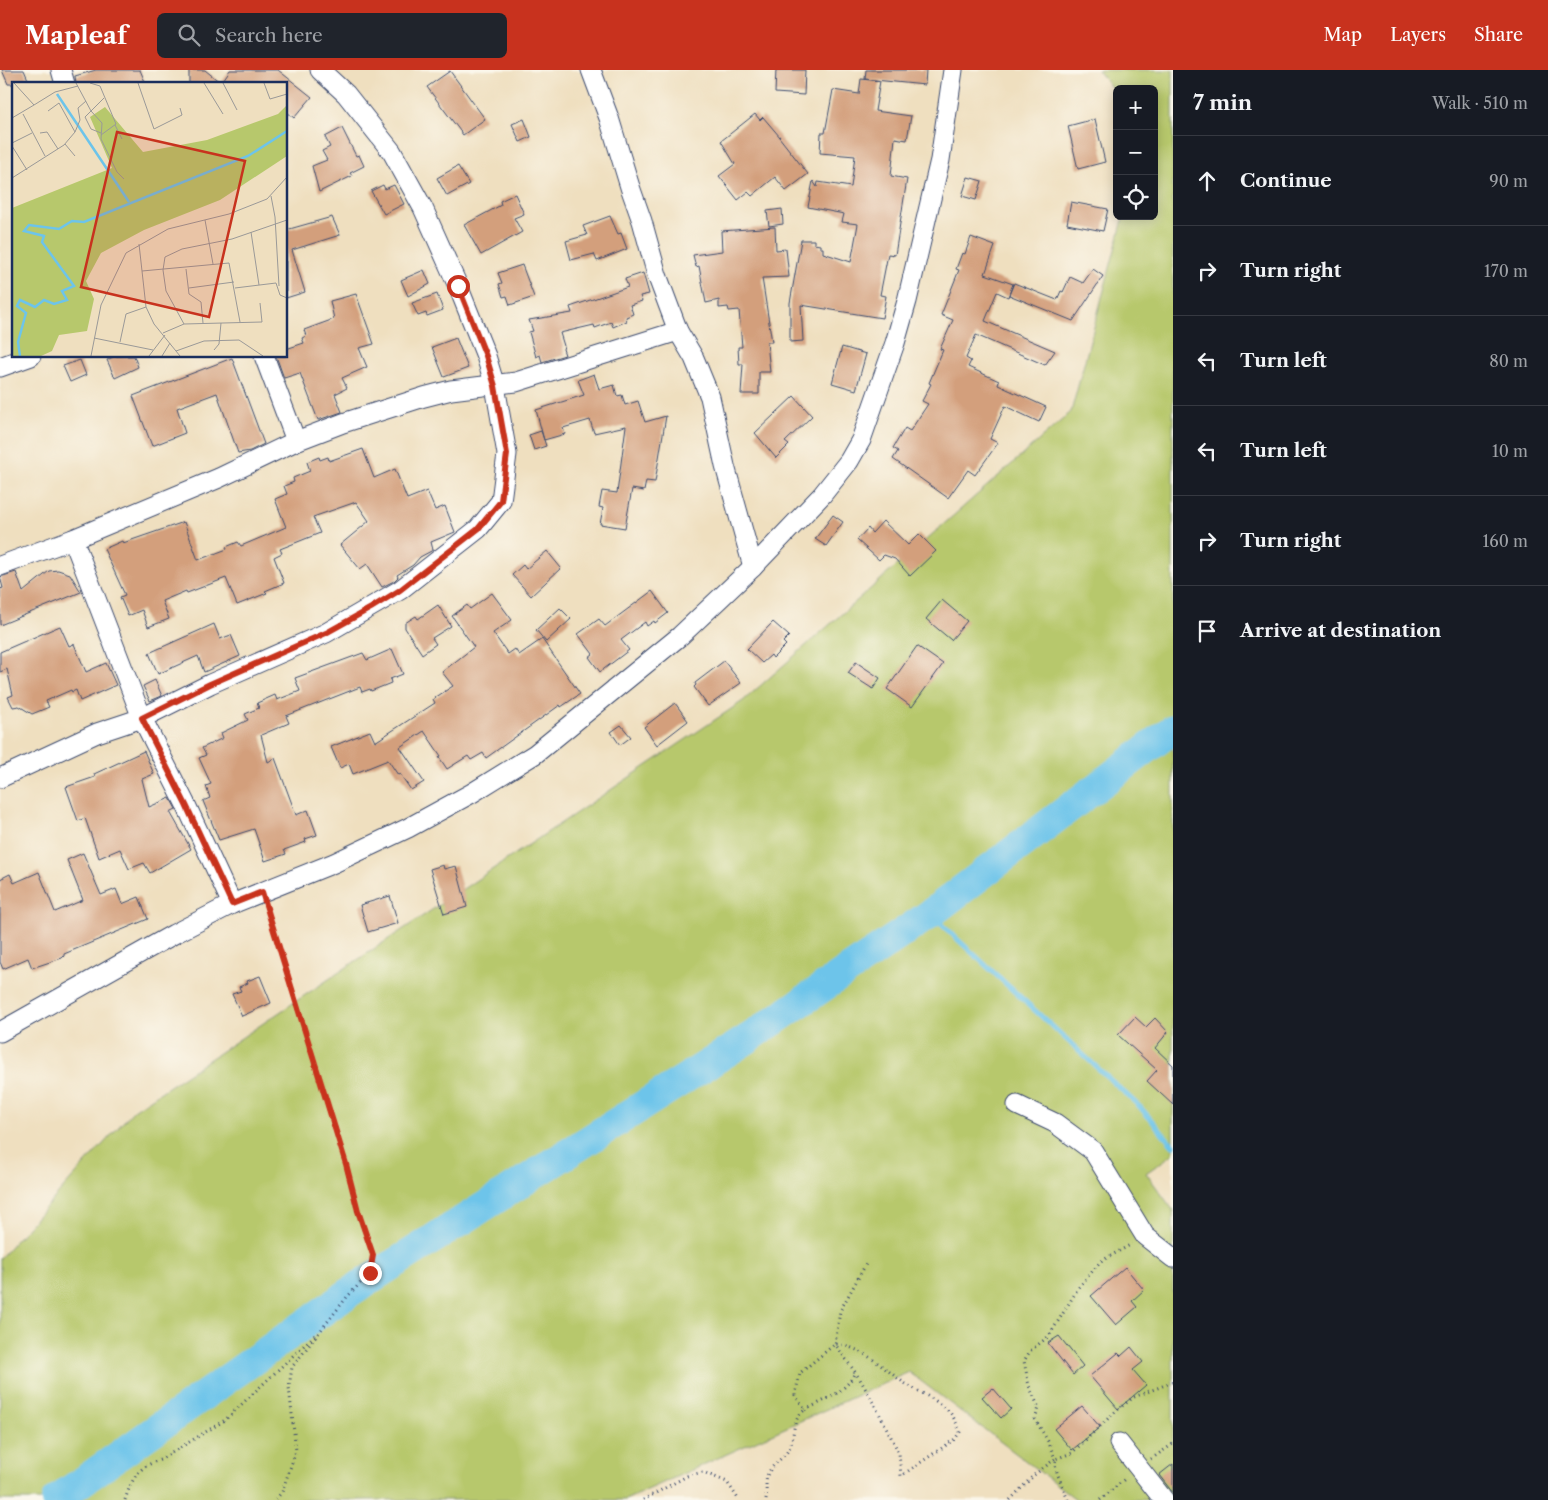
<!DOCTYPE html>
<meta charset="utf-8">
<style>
body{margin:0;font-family:"Libre Caslon Text",serif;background:#20242c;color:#f1f3f6}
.controls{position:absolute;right:15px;top:15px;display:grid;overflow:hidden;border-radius:8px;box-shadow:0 2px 12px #0003}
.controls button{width:45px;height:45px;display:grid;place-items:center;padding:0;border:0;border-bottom:1px solid #363941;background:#171b24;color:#f1f3f6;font:25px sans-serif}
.stop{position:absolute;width:15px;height:15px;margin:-11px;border:4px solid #c8321e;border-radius:50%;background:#fff}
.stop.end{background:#c8321e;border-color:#fff;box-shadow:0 1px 5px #0008}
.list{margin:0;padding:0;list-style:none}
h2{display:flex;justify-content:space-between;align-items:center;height:65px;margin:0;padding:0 20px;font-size:21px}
h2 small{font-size:16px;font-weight:400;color:#9ea1a6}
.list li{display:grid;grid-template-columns:32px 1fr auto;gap:15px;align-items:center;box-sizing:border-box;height:90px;padding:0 20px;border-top:1px solid #363941}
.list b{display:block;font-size:19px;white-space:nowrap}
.list em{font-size:16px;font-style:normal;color:#9ea1a6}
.icon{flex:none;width:28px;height:28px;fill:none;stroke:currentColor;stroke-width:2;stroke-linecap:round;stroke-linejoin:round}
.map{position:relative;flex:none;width:1173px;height:1430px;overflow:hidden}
header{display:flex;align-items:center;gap:30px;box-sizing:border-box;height:70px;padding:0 25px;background:#c8321e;color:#fff}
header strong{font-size:24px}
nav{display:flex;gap:28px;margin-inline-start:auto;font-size:18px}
.search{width:350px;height:45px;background:#20242c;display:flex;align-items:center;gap:12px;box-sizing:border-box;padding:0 18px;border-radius:8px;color:#9ea1a6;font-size:19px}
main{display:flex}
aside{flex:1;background:#171b24}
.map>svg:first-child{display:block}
.green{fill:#b7c86c;stroke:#697c65}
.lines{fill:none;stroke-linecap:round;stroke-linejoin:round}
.stream{stroke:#6dc4ea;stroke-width:5}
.river{stroke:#6dc4ea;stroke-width:30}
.building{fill:#d39f7b}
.minor-casing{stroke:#3b496d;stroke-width:21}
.path{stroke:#3b496d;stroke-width:3;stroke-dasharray:1 4;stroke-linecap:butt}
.minor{stroke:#fff;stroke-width:19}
.route{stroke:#c8321e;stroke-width:6}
.inset-river{fill:none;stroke:#6dc4ea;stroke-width:2.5}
.inset-road{fill:none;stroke:#9a9998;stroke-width:1}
.view{fill:#c8321e;fill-opacity:0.15;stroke:#c8321e;stroke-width:2.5}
.inset-edge{fill:none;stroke:#1b2f5e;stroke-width:2.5}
</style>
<header>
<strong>Mapleaf</strong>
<div class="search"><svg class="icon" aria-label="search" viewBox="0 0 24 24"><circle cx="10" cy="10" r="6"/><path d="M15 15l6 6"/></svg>Search here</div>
<nav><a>Map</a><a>Layers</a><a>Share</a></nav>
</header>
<main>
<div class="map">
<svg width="1173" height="1430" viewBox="0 0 1173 1430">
<rect width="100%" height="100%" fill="#fbf7ec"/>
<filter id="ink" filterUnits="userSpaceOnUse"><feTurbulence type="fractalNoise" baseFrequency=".02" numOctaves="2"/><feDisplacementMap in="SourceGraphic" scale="10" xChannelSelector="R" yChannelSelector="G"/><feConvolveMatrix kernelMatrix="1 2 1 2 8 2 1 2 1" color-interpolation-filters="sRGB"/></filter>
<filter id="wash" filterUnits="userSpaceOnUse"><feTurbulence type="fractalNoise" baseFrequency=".0096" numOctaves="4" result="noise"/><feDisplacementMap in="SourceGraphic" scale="20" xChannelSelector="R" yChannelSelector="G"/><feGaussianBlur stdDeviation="1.12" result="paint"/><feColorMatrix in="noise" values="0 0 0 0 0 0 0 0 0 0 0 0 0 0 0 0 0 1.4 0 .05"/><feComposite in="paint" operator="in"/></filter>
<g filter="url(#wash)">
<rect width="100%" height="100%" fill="#efdfbf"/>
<!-- green -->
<path class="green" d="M 1098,0 L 1173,0 L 1173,1084 L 1146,1103 L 1173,1140 L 1173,1430 L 1077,1430 L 909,1302 L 625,1430 L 0,1430 L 0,1188 L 134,1040 L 743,631 L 1071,342 L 1124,146 L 1154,146 L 1154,19 L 1117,19 L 1117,25 Z"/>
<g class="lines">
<!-- stream -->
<path class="stream" d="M 930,844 L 1140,1037 L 1173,1075"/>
<!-- river -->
<path class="river" d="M 56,1430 L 353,1220 L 749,968 L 930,844 L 1173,659"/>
</g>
<g id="blocks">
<!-- building -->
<g class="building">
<path d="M 2,0 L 24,0 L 30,14 L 8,14 Z"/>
<path d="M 96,0 L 140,0 L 146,14 L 76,14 L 75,6 Z"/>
<path d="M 189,0 L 205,0 L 221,13 L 230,0 L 278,0 L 312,27 L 294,48 L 286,41 L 286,14 L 189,14 Z"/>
<path d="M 776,0 L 805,0 L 804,25 L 775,23 Z"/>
<path d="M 866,0 L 926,0 L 925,15 L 865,9 Z"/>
<path d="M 450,1 L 485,49 L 463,65 L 427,17 Z"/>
<path d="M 861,9 L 880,11 L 875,41 L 911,46 L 907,70 L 895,68 L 891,106 L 907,109 L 895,185 L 888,184 L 880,225 L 886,226 L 882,248 L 801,235 L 803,271 L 790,272 L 790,233 L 801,170 L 814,170 L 814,174 L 820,175 L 820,178 L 823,178 L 823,183 L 851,192 L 858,154 L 842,152 L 844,144 L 808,137 L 813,111 L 817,117 L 818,112 L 851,117 L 855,86 L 820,83 L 821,63 L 825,63 L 833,20 L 859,24 Z"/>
<path d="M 755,44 L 760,50 L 763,47 L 780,67 L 779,67 L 808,104 L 786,121 L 775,107 L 752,126 L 748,122 L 738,130 L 719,106 L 735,94 L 721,71 Z"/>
<path d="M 524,49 L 531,67 L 520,72 L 512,54 Z"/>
<path d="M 1095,49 L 1105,92 L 1078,99 L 1068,56 Z"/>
<path d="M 342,58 L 356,86 L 359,85 L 364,96 L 350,103 L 352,106 L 319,122 L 312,96 L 327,90 L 322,81 L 330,77 L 325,67 Z"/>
<path d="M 458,96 L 469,114 L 447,126 L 437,108 Z"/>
<path d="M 968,107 L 982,111 L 976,130 L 962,126 Z"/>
<path d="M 383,115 L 385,119 L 394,115 L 404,134 L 384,144 L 371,121 Z"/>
<path d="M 515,124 L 524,144 L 514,148 L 522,162 L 481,185 L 464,155 L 501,135 L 500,131 Z"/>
<path d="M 1071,132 L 1108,139 L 1103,161 L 1067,154 Z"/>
<path d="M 782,139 L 783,154 L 769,156 L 767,141 Z"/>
<path d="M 610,146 L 618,164 L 621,163 L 627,179 L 597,191 L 594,184 L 571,190 L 566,171 L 587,165 L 583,156 Z"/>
<path d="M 332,147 L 340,165 L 292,180 L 305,222 L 286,228 L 286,160 Z"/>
<path d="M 775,157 L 776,180 L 786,179 L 789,207 L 762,208 L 772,272 L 767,272 L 770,302 L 759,302 L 759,324 L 741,324 L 743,294 L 739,294 L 738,277 L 742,277 L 739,240 L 729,241 L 728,237 L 719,238 L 719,230 L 706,233 L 699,196 L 696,197 L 693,185 L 722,181 L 721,161 Z"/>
<path d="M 971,167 L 995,176 L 985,204 L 1013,214 L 1008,227 L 997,222 L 985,251 L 1055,281 L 1045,295 L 976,265 L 966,288 L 971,291 L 968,297 L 999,311 L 998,315 L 1046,337 L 1039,352 L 1005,336 L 990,369 L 998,373 L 975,405 L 968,400 L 948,428 L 893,389 L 898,381 L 893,378 L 905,358 L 910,361 L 928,334 L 922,331 L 931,314 L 929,313 L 943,280 L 940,279 L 953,250 L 941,245 L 959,200 L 956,199 L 962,183 L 965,184 Z"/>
<path d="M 522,195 L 534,227 L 510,235 L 507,226 L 503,227 L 499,214 L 502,213 L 498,203 Z"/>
<path d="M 1093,199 L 1103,206 L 1073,251 L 1009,225 L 1014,213 L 1057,230 L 1061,221 L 1063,222 L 1070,207 L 1083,213 Z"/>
<path d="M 424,200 L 430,214 L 408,226 L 401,210 Z"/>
<path d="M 643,203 L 649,224 L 640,226 L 642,231 L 630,235 L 633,244 L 626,247 L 627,251 L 613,257 L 611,252 L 595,258 L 594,255 L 560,263 L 564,276 L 563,279 L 565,285 L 542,292 L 540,285 L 536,287 L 529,262 L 533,261 L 529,250 L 572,243 L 570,237 L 628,217 L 625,209 Z"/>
<path d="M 356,224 L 374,274 L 359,278 L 367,297 L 342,308 L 347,318 L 335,324 L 342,342 L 318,350 L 300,303 L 284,308 L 276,286 L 286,286 L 286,279 L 304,273 L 302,268 L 306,266 L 304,260 L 334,249 L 330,231 Z"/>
<path d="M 437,224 L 443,240 L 427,246 L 426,243 L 418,246 L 412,233 Z"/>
<path d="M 456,268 L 468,298 L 444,307 L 432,277 Z"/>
<path d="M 842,277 L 866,284 L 856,320 L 832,313 Z"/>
<path d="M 115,286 L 134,286 L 138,297 L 115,308 L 107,290 Z"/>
<path d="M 232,288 L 264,374 L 250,381 L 238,383 L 217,323 L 177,338 L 185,363 L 152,376 L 133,326 Z"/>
<path d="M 80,290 L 86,305 L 70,312 L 63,296 Z"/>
<path d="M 594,304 L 599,319 L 614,315 L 617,326 L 622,325 L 625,335 L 638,331 L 645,352 L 666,346 L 655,412 L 646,411 L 644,421 L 632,419 L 625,458 L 600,454 L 603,438 L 599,437 L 602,421 L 617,423 L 626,356 L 594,363 L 590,350 L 563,358 L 565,364 L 544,370 L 536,340 L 584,325 L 578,310 Z"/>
<path d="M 794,326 L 812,346 L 785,372 L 789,375 L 776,388 L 755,363 Z"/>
<path d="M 541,361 L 546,376 L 534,380 L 529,365 Z"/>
<path d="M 363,379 L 374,408 L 395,399 L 407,429 L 427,421 L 435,440 L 445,436 L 455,462 L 431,472 L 433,480 L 420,487 L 413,495 L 397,505 L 398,507 L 394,511 L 382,517 L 367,494 L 360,499 L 340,475 L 369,451 L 356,432 L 313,447 L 320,463 L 280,479 L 282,483 L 274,487 L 284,513 L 265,521 L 267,523 L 237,535 L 226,508 L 187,523 L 186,521 L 162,531 L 169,549 L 148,557 L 142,540 L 128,546 L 120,527 L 125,525 L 104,479 L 122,471 L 123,473 L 184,452 L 198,490 L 227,479 L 226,477 L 238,472 L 241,476 L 286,457 L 275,429 L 287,424 L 284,416 L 294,412 L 293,408 L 310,401 L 307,392 L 319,387 L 320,390 L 328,387 L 329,391 Z"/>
<path d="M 833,445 L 843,452 L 826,476 L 815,469 Z"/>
<path d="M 883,451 L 908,475 L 919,464 L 936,481 L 910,506 L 895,489 L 884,485 L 879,490 L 857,470 L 868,458 L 872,463 Z"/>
<path d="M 547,481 L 561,498 L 531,526 L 512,505 L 523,495 L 526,499 Z"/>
<path d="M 58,500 L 70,504 L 81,522 L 0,555 L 0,519 L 3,518 L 0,507 L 16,502 L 23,522 L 49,501 Z"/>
<path d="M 652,521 L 668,543 L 655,553 L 654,551 L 647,556 L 645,552 L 621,570 L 629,580 L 600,602 L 589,587 L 593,584 L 578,564 L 599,549 L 605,556 Z"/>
<path d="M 492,523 L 512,550 L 493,563 L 508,584 L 515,579 L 519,585 L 542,569 L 580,624 L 561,637 L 560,635 L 486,688 L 483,683 L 471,690 L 468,686 L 447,699 L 439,687 L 441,686 L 424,661 L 400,677 L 424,712 L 411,720 L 400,704 L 398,705 L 388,690 L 353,704 L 349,694 L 340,698 L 331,677 L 370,661 L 375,672 L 435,633 L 433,629 L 453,616 L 442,602 L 474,577 L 452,546 L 467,535 L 470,539 Z"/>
<path d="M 942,530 L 967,551 L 951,570 L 926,549 Z"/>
<path d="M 438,535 L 451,556 L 432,568 L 436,574 L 422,584 L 405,558 L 405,553 L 416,546 L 418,549 Z"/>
<path d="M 560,538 L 571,549 L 546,572 L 536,560 Z"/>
<path d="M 773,552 L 789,566 L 783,572 L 786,575 L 773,588 L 771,585 L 762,593 L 747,579 Z"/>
<path d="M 214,554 L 220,569 L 231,565 L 240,586 L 204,602 L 198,586 L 158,604 L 149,583 Z"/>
<path d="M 60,556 L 69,576 L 74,574 L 86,602 L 106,593 L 116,615 L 80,631 L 76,620 L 72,622 L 71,620 L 46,631 L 49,637 L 32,644 L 19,636 L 13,637 L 8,627 L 13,625 L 7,599 L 0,602 L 0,582 Z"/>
<path d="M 917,576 L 943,594 L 912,637 L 887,619 Z"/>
<path d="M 392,579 L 403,604 L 390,609 L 391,613 L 371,621 L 370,619 L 362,622 L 360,617 L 286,646 L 289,653 L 261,665 L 268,692 L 275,688 L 296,745 L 308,740 L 317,765 L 305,769 L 306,772 L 284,780 L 286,784 L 265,791 L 254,759 L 219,770 L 203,731 L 210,728 L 206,716 L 211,714 L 199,688 L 206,685 L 202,678 L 223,668 L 221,663 L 248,650 L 245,644 L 259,638 L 257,633 L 275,625 L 277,630 L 300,621 L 295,608 L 363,583 L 367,590 Z"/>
<path d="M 724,591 L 741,613 L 708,636 L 694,617 L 696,615 L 695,613 Z"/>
<path d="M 856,592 L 880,608 L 873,619 L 848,603 Z"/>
<path d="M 155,610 L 162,626 L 150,631 L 143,616 Z"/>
<path d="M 675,633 L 688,651 L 657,675 L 644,657 Z"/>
<path d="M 621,655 L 631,667 L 620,675 L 611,662 Z"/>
<path d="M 144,681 L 154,704 L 142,709 L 149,737 L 170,728 L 176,739 L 170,742 L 191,779 L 150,803 L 144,793 L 129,799 L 120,779 L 99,788 L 85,748 L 78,751 L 66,717 L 95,707 L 94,704 Z"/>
<path d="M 83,783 L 101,825 L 116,819 L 122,834 L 139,827 L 148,849 L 64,884 L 64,886 L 62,888 L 32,898 L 28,888 L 3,899 L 0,892 L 0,809 L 10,804 L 14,813 L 39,802 L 55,842 L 83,830 L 67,790 Z"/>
<path d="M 443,795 L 444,799 L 456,796 L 467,837 L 444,844 L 430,799 Z"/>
<path d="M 390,826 L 398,853 L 368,862 L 360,835 Z"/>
<path d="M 260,906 L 271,933 L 242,946 L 232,924 L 241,921 L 239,917 L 248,913 L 247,911 Z"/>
<path d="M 1135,947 L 1146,957 L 1155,948 L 1168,962 L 1155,978 L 1173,995 L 1173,1035 L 1147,1011 L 1157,1000 L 1118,965 Z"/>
<path d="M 1125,1197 L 1144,1220 L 1132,1231 L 1137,1237 L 1116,1255 L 1091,1226 Z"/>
<path d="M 1059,1266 L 1083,1296 L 1073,1305 L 1048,1273 Z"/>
<path d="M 1131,1277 L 1143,1292 L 1133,1300 L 1146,1315 L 1118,1339 L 1090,1306 L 1118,1283 L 1121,1286 Z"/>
<path d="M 993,1318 L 1011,1339 L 1001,1348 L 982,1327 Z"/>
<path d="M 1082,1336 L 1100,1357 L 1072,1380 L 1054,1359 Z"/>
<path d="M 1173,1394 L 1173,1423 L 1159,1405 Z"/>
</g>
</g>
</g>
<g filter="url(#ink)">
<use href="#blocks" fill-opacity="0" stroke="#3b496d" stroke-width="1"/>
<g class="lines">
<defs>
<g id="minor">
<path d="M 61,0 L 65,14"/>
<path d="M 591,0 L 609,48 L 630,117 L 642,151 L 657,205 L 678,261 L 694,288 L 710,327 L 725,396 L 753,497"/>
<path d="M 264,286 L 296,371"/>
<path d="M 0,297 L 31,286"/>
<path d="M 73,469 L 142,648 L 186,735 L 232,834"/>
<path d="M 0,496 L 73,469 L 219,408 L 296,371 L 343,353 L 424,327 L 451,320 L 516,312 L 678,261"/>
<path d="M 0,708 L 97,663 L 142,648 L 210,614 L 326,563 L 400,520 L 478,459 L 501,431 L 507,384 L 495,316 L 486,286 L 458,216 L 423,138 L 392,82 L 346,24 L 320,0"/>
<path d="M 0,962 L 174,864 L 232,834 L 334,793 L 408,758 L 472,723 L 535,684 L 680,566 L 753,497 L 822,425 L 849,391 L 861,370 L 895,273 L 907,231 L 940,90 L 953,0"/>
<path d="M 1017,1035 L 1055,1053 L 1093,1081 L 1145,1166 L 1173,1188"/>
<path d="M 1119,1373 L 1164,1430"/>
</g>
</defs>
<!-- minor casing -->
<use href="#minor" class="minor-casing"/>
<!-- path -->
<g class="path">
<path d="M 267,838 L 346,1094 L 357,1141 L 373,1185 L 370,1203 L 347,1227 L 292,1297 L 289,1317 L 296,1381 L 282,1422 L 275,1430"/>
<path d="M 805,1340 C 824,1330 846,1323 855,1302"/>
<path d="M 1151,1389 L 1173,1374"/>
<path d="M 125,1430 C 132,1409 137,1397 160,1390 L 225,1350 L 316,1264"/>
<path d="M 643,1430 L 687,1406 L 703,1402 L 727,1412 L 739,1430"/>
<path d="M 766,1430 C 767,1422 765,1414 767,1406 C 771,1395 780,1391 787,1382 C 797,1368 789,1351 805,1340 L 795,1325 L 800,1303 L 835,1274 C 861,1276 882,1297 903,1312 C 916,1321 933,1327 946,1339 C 953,1344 957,1354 960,1362 L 955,1369 L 901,1406 L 899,1383 L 879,1343 L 860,1309 L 835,1274 L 840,1241 L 867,1192"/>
<path d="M 1010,1430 L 1034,1405 L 1055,1389 L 1049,1373 L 1035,1349 L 1039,1338 L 1029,1316 L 1024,1291 L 1030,1281 L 1049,1266 L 1079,1217 L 1101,1191 L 1132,1174"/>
<path d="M 1068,1430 L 1057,1403 L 1055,1389 L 1072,1383 L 1116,1341 L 1134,1327 L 1173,1312"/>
<path d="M 1100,1430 L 1126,1408"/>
</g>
<!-- minor -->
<use href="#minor" class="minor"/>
</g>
</g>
<g class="lines" filter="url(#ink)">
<!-- route -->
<path class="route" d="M 370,1203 L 373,1185 L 358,1141 L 346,1094 L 262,822 L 232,834 L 186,735 L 142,648 L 210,614 L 326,563 L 371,538 L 400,520 L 478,459 L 501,431 L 507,384 L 495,316 L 486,286 L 458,216"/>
</g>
<!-- overview -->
<g transform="translate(12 12)">
<rect width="275" height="275" fill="#efdfbf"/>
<path d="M 275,23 L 275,74 L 208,118 L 132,148 L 89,171 L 74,199 L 82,217 L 75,249 L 47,253 L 40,269 L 29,274 L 0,274 L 0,126 L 100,86 L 78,35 L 93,25 L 131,70 L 195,58 L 266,32 Z" fill="#b7c86c"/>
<path class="inset-river" d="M 45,12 L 117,120M 8,274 L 6,260 L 14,231 L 5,224 L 8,218 L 23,225 L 32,218 L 42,222 L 55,218 L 50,209 L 62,204 L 30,160 L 32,154 L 12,149 L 17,143 L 47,147 L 60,139 L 72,140 L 236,74 L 275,49"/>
<path class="inset-road" d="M 64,1 L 79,29 L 90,41 L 89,57 L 105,90 L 112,97M 78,1 L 88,4 L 104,42 L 89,53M 126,1 L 142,47 L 170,33 L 168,26M 192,1 L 211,32M 211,1 L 225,28M 252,1 L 258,17 L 275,12M 22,23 L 43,10 L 66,4M 36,29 L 47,21 L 63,50M 11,32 L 33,74M 0,36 L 22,23 L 2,1M 103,43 L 110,57M 28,51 L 35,50 L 46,67M 89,51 L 79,47 L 73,35 L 92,16M 0,61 L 20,51M 53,62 L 63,74M 0,64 L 15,88M 0,96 L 52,63 L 63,50 L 68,38 L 66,26 L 74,19M 259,114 L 263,135 L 267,204M 193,138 L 201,182M 239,150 L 247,203M 127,162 L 134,225 L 142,242 L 168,274M 174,187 L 177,212 L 189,220 L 191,241M 130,189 L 217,181 L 228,240M 177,206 L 222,200M 223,206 L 264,201 L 268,213 L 275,216M 172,242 L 154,209 L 151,188 L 153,175 L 170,167 L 220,157 L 275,138M 151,251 L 172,242 L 250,240 L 248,221M 82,256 L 141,268M 108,260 L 114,232 L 134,225M 202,268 L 207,262 L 209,241M 164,269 L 192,259 L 227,258 L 251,274M 79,274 L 89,223 L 114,171 L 156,147 L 217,132 L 255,117 L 275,95M 137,274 L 153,253M 150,274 L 158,261"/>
<path class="view" d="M 105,50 L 233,79 L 197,235 L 69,205 Z"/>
<rect width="275" height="275" class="inset-edge"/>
</g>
</svg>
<div class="controls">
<button>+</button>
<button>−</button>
<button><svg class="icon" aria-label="locate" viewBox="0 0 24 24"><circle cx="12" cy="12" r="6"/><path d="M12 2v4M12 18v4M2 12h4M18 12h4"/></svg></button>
</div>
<div class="stop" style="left:458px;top:216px"></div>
<div class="stop end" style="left:370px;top:1203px"></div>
</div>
<aside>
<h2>7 min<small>Walk · 510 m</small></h2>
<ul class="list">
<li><svg class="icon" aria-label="ahead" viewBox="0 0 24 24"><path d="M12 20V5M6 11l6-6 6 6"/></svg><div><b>Continue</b></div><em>90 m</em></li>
<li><svg class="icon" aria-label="right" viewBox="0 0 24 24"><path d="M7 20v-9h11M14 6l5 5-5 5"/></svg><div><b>Turn right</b></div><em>170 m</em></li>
<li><svg class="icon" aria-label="left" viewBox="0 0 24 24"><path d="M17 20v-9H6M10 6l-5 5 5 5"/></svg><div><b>Turn left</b></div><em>80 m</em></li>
<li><svg class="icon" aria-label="left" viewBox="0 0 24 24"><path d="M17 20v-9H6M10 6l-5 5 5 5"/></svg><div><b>Turn left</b></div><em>10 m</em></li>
<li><svg class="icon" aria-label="right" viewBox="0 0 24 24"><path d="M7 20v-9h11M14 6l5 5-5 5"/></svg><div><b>Turn right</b></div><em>160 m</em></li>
<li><svg class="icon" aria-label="arrive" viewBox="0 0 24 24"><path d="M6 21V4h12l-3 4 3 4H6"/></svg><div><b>Arrive at destination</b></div></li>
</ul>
</aside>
</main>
